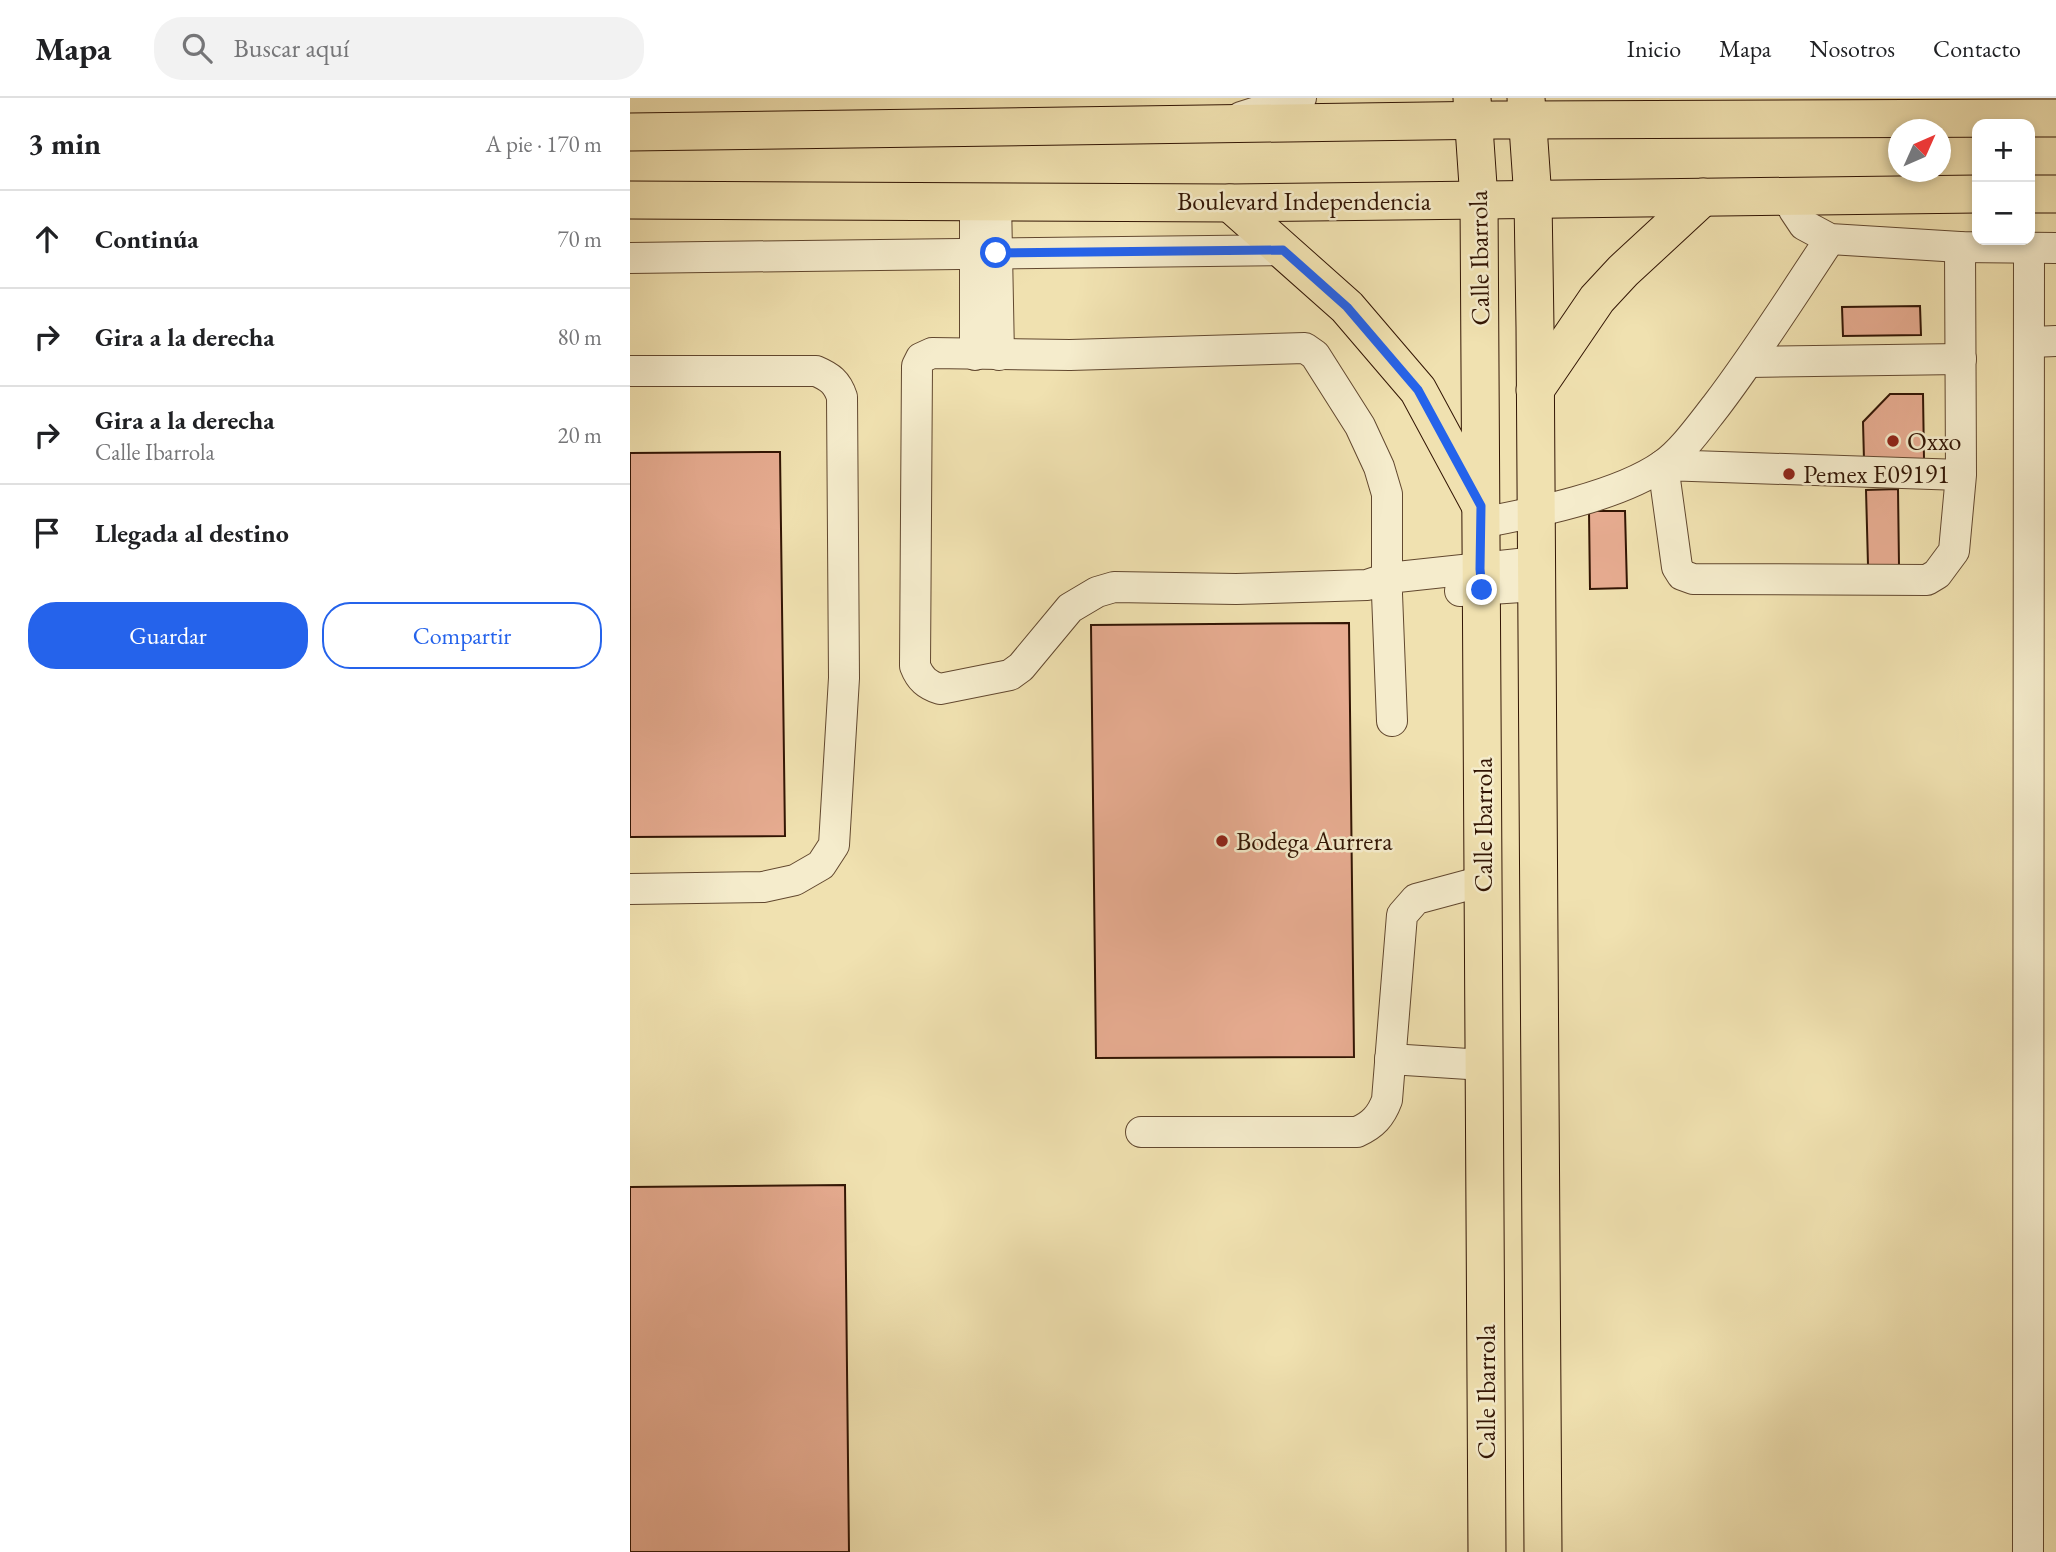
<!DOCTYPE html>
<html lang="es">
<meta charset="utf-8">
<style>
body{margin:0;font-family:"EB Garamond",serif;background:#f2f2f2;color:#202124}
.controls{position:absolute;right:21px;top:21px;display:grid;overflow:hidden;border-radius:14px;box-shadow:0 4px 10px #0003}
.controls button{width:63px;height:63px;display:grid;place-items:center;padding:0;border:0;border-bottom:2px solid #e0e0e0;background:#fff;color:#202124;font:35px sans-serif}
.compass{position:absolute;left:1258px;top:21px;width:63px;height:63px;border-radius:50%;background:#fff;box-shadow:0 4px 10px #0003;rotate:45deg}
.stop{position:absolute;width:21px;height:21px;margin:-16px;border:5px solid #2563eb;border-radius:50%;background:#fff}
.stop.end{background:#2563eb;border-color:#fff;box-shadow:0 2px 7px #0008}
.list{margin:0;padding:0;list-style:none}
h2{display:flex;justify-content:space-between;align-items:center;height:91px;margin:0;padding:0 28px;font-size:30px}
h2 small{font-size:23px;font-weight:400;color:#757577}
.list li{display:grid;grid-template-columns:46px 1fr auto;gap:21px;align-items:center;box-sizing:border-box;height:98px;padding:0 28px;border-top:2px solid #e0e0e0}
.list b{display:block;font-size:26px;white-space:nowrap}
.list p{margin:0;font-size:23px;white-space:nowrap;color:#757577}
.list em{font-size:23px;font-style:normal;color:#757577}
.actions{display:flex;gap:14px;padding:21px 28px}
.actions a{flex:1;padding:16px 0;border:2px solid #2563eb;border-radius:28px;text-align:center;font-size:24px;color:#2563eb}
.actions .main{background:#2563eb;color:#fff}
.icon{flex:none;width:38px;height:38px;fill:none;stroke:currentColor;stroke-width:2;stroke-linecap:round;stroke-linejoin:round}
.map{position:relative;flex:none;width:1426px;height:1454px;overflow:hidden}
header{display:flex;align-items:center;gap:42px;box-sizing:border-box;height:98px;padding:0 35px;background:#fff;border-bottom:2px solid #e0e0e0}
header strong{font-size:33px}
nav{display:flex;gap:38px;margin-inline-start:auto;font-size:24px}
.search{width:490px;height:63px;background:#f2f2f2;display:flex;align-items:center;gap:18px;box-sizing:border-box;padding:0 24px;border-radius:28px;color:#757577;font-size:26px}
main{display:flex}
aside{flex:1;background:#fff}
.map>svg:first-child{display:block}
.building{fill:#e7ac91;stroke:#321504;stroke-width:2}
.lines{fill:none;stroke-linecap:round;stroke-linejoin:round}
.minor-casing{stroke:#62482f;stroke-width:32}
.major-casing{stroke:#321504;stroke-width:39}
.minor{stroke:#f5eccc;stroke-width:30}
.major{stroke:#f0e1b0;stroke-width:37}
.route{stroke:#2563eb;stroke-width:9}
.poi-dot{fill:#8f2418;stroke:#f5eccc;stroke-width:2.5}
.labels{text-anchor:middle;stroke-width:5;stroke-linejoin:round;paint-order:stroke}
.street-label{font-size:26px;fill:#321504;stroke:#f5eccc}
.poi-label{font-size:26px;fill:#321504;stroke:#f5eccc;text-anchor:start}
</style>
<header>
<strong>Mapa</strong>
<div class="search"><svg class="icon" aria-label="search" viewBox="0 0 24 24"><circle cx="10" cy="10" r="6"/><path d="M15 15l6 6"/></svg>Buscar aquí</div>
<nav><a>Inicio</a><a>Mapa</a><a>Nosotros</a><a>Contacto</a></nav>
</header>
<main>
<aside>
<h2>3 min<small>A pie · 170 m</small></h2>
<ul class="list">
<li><svg class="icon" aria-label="ahead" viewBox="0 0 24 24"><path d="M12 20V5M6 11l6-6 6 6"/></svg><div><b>Continúa</b></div><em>70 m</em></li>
<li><svg class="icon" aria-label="right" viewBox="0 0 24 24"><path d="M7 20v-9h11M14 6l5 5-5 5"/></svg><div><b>Gira a la derecha</b></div><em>80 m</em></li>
<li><svg class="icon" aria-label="right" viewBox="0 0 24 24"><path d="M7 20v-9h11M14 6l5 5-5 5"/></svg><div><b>Gira a la derecha</b><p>Calle Ibarrola</p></div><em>20 m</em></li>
<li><svg class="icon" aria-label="arrive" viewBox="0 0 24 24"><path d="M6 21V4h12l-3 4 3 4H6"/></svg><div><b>Llegada al destino</b></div></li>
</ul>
<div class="actions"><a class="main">Guardar</a><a>Compartir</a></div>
</aside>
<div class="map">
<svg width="1426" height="1454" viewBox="0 0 1426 1454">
<rect width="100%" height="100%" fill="#f0e1b0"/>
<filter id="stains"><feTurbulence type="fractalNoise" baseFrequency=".00286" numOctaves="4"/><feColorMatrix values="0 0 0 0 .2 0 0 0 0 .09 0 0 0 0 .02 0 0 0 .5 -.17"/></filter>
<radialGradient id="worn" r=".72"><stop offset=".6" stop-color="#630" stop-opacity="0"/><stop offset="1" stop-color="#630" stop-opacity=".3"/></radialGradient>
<!-- building -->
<g class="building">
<path d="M 1290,208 L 1291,237 L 1213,238 L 1212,209 Z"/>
<path d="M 1260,296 L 1293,296 L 1294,361 L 1234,362 L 1233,324 Z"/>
<path d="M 150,354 L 155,738 L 0,739 L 0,355 Z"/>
<path d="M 1268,391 L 1269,467 L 1238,467 L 1236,392 Z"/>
<path d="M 959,413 L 995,413 L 997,490 L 960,491 Z"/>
<path d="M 719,525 L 724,959 L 466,960 L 461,527 Z"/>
<path d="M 215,1087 L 219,1454 L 0,1454 L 0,1089 Z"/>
</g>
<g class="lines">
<defs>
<g id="minor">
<path d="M 611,19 L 671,0"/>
<path d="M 1159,97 L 1164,112 L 1174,127 L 1200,141 L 1330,149 L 1426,150"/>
<path d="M 366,103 L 369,257"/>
<path d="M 345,104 L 345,257"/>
<path d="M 1330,149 L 1331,377 L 1324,453 L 1307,476 L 1297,482 L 1063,481 L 1052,477 L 1047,469 L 1033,367 L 1331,377"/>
<path d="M 0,160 L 653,152"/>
<path d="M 1399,244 L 1426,243"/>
<path d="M 1119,264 L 1331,261"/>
<path d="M 0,273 L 186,273 C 200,279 207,284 212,299 L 214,580 L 204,747 L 191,767 L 165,782 L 133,789 L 0,791"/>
<path d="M 851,425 C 904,415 989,398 1033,367 C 1052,354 1071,327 1086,308 C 1127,254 1163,197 1200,141"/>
<path d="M 830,493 L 906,488"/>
<path d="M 762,623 L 757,496 L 757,396 L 749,369 L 730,328 L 685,257 L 675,250 L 440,257 L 302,255 L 291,260 L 287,268 L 285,568 C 290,581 297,587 310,591 L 380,577 L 391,569 L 440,510 L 467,494 L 484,489 L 606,491 L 737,487 L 758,480 L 907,464"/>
<path d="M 760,961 L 854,967"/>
<path d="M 511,1034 L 727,1034 C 743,1027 751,1018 757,1002 L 772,817 L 786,801 L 853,783"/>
<path d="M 1398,1454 L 1399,150"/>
</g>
<g id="major">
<path d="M 842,0 L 849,102 L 857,1454"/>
<path d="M 896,0 L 903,101 L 905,229 L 913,1454"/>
<path d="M 0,34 L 867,22 L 1426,20"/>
<path d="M 1400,96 L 1426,96"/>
<path d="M 0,102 L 600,105 L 1347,96"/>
<path d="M 600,105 L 717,209 L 788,292 L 849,405"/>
<path d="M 905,292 L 967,201 L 993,173 L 1073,99"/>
</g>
</defs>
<!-- minor casing -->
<use href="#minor" class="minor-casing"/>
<!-- major casing -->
<use href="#major" class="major-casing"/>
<!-- minor -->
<use href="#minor" class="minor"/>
<!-- major -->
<use href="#major" class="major"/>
</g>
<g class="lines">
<!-- route -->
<path class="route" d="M 366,155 L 653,152 L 717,209 L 788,292 L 851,408 L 850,471 L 852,492"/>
</g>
<!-- markers -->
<g class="poi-dot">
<circle cx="1263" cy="343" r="7"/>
<circle cx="1159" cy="376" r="7"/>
<circle cx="592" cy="743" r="7"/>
</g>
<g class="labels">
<!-- street labels -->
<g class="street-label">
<text x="674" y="112">Boulevard Independencia</text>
<text transform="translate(849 160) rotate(-91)" y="9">Calle Ibarrola</text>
<text transform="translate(853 727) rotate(-90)" y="9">Calle Ibarrola</text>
<text transform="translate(856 1294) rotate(-90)" y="9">Calle Ibarrola</text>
</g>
<!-- poi labels -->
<g class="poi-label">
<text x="1277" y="352">Oxxo</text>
<text x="1173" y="385">Pemex E09191</text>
<text x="606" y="752">Bodega Aurrera</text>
</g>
</g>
<rect width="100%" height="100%" filter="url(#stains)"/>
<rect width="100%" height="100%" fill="url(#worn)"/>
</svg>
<div class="controls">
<button>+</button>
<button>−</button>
</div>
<svg class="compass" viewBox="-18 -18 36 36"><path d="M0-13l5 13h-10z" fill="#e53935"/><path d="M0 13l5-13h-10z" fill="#757577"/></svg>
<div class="stop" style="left:366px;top:155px"></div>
<div class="stop end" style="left:852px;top:492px"></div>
</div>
</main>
